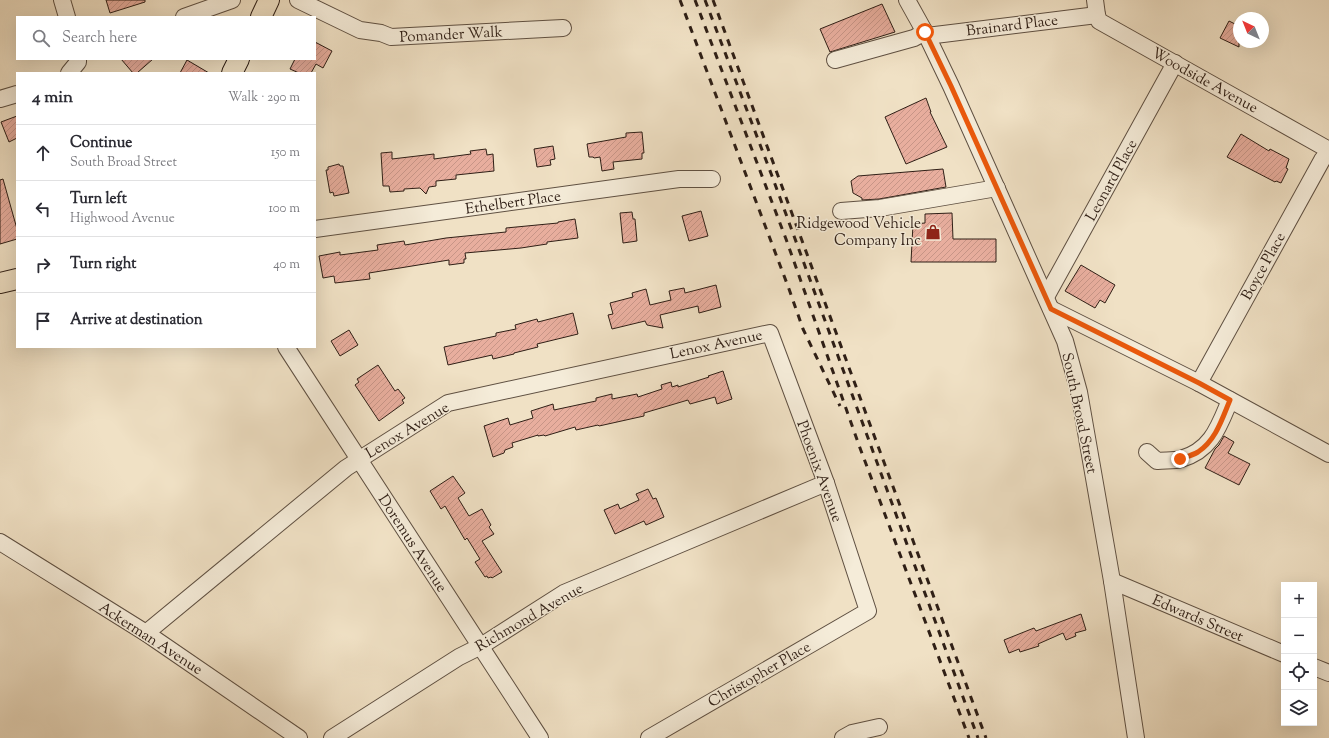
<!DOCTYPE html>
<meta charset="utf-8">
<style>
body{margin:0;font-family:"Sorts Mill Goudy",serif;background:#f2f2f3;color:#2b2b33}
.controls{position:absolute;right:12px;bottom:12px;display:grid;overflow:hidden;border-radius:0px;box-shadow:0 4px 16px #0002}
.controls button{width:36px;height:36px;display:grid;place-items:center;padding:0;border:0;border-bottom:1px solid #e1e1e2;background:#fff;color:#2b2b33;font:20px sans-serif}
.compass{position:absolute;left:1233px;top:12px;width:36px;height:36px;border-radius:50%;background:#fff;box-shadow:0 4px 16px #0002;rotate:317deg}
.stop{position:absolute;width:12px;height:12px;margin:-9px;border:3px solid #ea580c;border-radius:50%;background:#fff}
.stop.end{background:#ea580c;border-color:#fff;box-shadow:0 1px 4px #0008}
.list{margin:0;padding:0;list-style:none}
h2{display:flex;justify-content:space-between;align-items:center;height:52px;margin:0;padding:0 16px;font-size:17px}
h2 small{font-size:13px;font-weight:400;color:#7c7c81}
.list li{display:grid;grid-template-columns:26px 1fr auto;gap:12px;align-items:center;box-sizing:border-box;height:56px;padding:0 16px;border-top:1px solid #e1e1e2}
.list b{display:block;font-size:15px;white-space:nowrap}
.list p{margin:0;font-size:13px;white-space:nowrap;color:#7c7c81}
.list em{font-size:13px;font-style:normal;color:#7c7c81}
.icon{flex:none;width:22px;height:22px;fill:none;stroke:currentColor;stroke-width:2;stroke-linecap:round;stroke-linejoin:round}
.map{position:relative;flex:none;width:1329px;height:738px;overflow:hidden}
.search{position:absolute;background:#fff;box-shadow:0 4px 16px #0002;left:16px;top:16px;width:300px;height:44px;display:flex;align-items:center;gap:10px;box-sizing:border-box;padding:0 14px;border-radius:0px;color:#7c7c81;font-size:15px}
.panel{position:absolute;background:#fff;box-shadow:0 4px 16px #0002;left:16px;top:72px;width:300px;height:276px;border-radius:0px}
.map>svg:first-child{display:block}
.building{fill:url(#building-hatch);stroke:#2f1f16}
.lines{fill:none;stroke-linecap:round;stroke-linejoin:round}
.minor-casing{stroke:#5f5042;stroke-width:18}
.major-casing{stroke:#2f1f16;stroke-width:22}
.minor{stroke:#f5ecd9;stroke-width:16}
.major{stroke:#f0e1c5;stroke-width:20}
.rail{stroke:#2f1f16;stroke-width:3;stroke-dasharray:7 7;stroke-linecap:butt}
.route{stroke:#ea580c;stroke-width:5}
.labels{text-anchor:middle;stroke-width:3;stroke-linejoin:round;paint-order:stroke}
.street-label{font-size:15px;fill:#2f1f16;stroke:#f5ecd9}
.poi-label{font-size:15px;fill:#2f1f16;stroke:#f5ecd9;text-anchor:end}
</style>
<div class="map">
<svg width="1329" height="738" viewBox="0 0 1329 738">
<defs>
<pattern id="building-hatch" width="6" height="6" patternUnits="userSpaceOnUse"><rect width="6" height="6" fill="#e8ae9e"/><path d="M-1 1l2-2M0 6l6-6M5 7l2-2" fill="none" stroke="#c79587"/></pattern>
</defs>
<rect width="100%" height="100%" fill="#f0e1c5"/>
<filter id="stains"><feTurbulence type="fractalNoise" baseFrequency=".005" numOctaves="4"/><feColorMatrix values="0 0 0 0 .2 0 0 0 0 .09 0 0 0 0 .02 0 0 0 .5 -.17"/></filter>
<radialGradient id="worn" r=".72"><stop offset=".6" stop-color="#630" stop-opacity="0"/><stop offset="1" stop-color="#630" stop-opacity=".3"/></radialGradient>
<!-- building -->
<g class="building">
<path d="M 106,0 L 145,0 L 145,2 L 110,13 Z"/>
<path d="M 882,4 L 895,32 L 830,52 L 820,29 Z"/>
<path d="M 1229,21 L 1239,26 L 1239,47 L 1220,38 Z"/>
<path d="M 315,42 L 332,51 L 323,68 L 316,64 L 311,73 L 299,73 L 290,69 L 295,59 L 315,59 Z"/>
<path d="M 121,59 L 153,59 L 137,73 L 133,73 Z"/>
<path d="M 187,60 L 209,73 L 180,73 Z"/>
<path d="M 926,98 L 931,112 L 930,112 L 947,147 L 906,164 L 885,117 Z"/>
<path d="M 17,116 L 17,138 L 9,142 L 1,122 Z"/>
<path d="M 642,132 L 644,153 L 642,153 L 642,159 L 613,162 L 614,169 L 602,171 L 600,157 L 594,158 L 593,157 L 589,157 L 587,144 L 626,137 L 626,133 Z"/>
<path d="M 1241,134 L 1269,151 L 1270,149 L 1289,159 L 1286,168 L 1288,169 L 1281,183 L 1276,181 L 1275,182 L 1227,157 Z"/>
<path d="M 553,146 L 555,159 L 550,160 L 551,165 L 537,167 L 534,149 Z"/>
<path d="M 486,149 L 487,155 L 493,154 L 494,171 L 456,175 L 456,179 L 436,181 L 436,186 L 429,187 L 426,194 L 420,188 L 404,189 L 404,191 L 390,192 L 389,186 L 383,186 L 381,153 L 392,152 L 392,159 L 434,154 L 434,159 L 471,154 L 470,151 Z"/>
<path d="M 339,164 L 340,166 L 343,166 L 349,193 L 334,196 L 333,192 L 330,193 L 326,170 L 328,170 L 328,167 Z"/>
<path d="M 943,169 L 946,187 L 879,199 L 862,200 L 862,198 L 853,193 L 851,181 L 858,176 Z"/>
<path d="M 3,179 L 17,229 L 17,239 L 0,244 L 0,180 Z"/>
<path d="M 701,211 L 708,236 L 689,241 L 682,216 Z"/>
<path d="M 632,212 L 633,219 L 635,219 L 637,241 L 623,243 L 620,213 Z"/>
<path d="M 952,213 L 953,239 L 996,239 L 996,262 L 911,262 L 913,224 L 925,223 L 925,214 Z"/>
<path d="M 575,219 L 578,238 L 547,242 L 547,244 L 521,248 L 465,253 L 466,259 L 464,259 L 464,263 L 449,265 L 449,260 L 369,273 L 370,279 L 335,283 L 334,276 L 323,278 L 319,256 L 340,252 L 340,255 L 378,250 L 377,245 L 404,241 L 405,245 L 446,238 L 506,232 L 506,228 L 558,223 L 558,222 Z"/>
<path d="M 1081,265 L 1115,285 L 1105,303 L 1100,300 L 1095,308 L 1065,291 Z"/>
<path d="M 716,285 L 721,307 L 699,313 L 698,306 L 660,315 L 663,328 L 647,325 L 645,321 L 612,329 L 608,315 L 613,314 L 610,303 L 633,297 L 632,293 L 646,289 L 650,305 L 671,300 L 669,291 L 684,288 L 685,293 Z"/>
<path d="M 573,313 L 578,334 L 537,344 L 538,347 L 514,353 L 514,354 L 493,359 L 492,355 L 448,365 L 444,347 L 496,336 L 496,333 L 516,329 L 515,325 L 537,319 L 538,322 Z"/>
<path d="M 349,330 L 358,345 L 340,356 L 331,341 Z"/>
<path d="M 378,365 L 395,391 L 398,389 L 405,398 L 402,400 L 404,403 L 379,421 L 355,385 L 359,382 L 357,379 Z"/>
<path d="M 723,371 L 732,399 L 717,404 L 715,397 L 690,404 L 688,400 L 644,413 L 644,416 L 599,426 L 598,425 L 576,430 L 575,427 L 545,436 L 544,435 L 538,436 L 538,435 L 512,443 L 513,447 L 505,450 L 504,453 L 493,457 L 484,426 L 508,418 L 510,425 L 533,418 L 531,411 L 553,404 L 554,410 L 596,401 L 596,398 L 612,394 L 612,399 L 637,394 L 638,397 L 662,389 L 661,385 L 671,382 L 672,387 L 678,385 L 678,387 L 709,377 L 708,376 Z"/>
<path d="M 1224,436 L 1234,442 L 1228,453 L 1250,464 L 1239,485 L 1205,468 L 1215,449 L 1219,445 Z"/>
<path d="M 453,476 L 465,493 L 458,498 L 469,516 L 482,509 L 491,525 L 489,527 L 494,534 L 482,541 L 502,572 L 492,578 L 491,577 L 488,578 L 487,576 L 485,577 L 475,562 L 480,559 L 467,538 L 465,540 L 445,506 L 441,509 L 430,491 Z"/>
<path d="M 648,489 L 653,499 L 656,498 L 664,517 L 646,525 L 644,521 L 615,534 L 604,510 L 618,504 L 620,509 L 639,500 L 636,494 Z"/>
<path d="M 1081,614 L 1086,630 L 1075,633 L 1076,636 L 1066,640 L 1063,633 L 1038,644 L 1039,646 L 1020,652 L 1019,649 L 1009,653 L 1004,640 L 1034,628 L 1036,631 Z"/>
</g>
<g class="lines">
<defs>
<g id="minor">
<path d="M 62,0 L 67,17"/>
<path d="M 298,0 L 360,30 L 381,33 L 391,37 L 563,28"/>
<path d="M 907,0 L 927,36 L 951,86 L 1065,341 L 1079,392 L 1112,581 L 1136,738"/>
<path d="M 1095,0 L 1097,15 L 1099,21 L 1329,150"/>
<path d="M 184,17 L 232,0"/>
<path d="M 927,36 L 1097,15"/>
<path d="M 835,60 L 914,38 L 925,32"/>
<path d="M 69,73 L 78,62 L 78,59"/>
<path d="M 0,99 L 17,94"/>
<path d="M 841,211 L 880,208 L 997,188"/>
<path d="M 315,229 L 679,179 L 712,179"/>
<path d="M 1046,297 L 1175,63"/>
<path d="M 1051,309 L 1199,383 L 1329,454"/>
<path d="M 286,347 L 540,738"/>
<path d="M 1199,383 L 1322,160 L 1329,151"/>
<path d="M 1147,452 L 1157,461 C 1164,460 1174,461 1181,459 C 1212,450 1219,426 1230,400"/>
<path d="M 0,542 L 146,633 L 299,738"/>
<path d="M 1112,581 L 1284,654"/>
<path d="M 146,633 L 346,468 L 448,403 L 770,333 L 826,483 L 868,611 L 649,738"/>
<path d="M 1314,667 L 1329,673"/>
<path d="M 332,738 L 459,657 L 481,646 L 564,593 L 826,483"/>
<path d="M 843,738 L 852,733 L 879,727"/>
</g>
<g id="major">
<path d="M 261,17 L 269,0"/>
<path d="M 232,73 L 239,59"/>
<path d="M 0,283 L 17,279"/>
</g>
</defs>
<!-- minor casing -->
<use href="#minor" class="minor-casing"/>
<!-- major casing -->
<use href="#major" class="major-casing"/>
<!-- minor -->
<use href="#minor" class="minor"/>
<!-- major -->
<use href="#major" class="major"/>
<!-- rail -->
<g class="rail">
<path d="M 680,0 L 789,289 L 803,329 L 840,406"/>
<path d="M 695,0 L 786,239 L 860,448 L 969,738"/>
<path d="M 705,0 L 772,176 L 978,738"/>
<path d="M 713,0 L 986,738"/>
</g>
</g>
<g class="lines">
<!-- route -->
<path class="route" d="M 925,32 L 951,86 L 1051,309 L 1199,383 L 1230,400 C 1222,419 1216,440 1198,452 C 1193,455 1186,457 1180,459"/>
</g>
<!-- icons -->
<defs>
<symbol id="shop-bare" viewBox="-9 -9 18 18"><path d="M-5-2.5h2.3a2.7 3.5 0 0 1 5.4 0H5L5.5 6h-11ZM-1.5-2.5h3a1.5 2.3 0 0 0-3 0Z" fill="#8f2418" stroke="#f5ecd9" stroke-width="2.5" paint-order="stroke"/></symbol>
</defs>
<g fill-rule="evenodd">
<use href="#shop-bare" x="922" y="221" width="22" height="22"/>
</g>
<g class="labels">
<!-- street labels -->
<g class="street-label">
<text transform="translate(1012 25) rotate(-7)" y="5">Brainard Place</text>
<text transform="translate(451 34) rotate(-3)" y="5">Pomander Walk</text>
<text transform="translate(1205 80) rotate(29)" y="5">Woodside Avenue</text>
<text transform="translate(1111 180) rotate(-61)" y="5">Leonard Place</text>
<text transform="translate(513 202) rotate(-8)" y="5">Ethelbert Place</text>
<text transform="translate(1263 266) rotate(-61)" y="5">Boyce Place</text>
<text transform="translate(716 344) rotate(-12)" y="5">Lenox Avenue</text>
<text transform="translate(1080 413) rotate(78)" y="5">South Broad Street</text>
<text transform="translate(407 430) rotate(-31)" y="5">Lenox Avenue</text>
<text transform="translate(820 471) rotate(70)" y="5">Phoenix Avenue</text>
<text transform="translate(413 543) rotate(57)" y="5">Doremus Avenue</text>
<text transform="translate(529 617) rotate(-30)" y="5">Richmond Avenue</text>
<text transform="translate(1198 618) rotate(23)" y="5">Edwards Street</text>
<text transform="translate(151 638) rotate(33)" y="5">Ackerman Avenue</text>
<text transform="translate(759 674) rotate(-30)" y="5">Christopher Place</text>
</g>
<!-- poi labels -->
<g class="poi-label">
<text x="921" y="228">Ridgewood Vehicle<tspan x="921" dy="17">Company Inc</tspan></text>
</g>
</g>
<rect width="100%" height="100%" filter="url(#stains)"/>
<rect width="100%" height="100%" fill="url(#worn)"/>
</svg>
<div class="controls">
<button>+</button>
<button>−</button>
<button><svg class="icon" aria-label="locate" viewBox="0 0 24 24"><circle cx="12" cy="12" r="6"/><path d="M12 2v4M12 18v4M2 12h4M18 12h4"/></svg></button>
<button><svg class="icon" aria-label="layers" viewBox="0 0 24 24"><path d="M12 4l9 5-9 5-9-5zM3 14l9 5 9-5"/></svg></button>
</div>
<svg class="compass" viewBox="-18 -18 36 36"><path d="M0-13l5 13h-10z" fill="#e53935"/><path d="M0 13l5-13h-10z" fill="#7c7c81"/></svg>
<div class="stop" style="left:925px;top:32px"></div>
<div class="stop end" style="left:1180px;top:459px"></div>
<div class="search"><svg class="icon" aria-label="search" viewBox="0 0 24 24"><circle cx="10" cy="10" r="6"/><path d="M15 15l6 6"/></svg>Search here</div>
<section class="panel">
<h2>4 min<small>Walk · 290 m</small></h2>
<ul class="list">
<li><svg class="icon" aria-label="ahead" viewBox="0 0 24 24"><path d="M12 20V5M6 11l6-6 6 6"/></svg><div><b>Continue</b><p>South Broad Street</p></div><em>150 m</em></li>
<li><svg class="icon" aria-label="left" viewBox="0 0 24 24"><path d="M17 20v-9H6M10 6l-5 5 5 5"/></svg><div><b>Turn left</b><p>Highwood Avenue</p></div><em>100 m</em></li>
<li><svg class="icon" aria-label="right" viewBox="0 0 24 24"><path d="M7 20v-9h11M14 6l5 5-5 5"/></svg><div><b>Turn right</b></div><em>40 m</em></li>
<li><svg class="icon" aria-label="arrive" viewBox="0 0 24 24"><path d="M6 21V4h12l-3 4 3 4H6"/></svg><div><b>Arrive at destination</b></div></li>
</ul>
</section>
</div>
